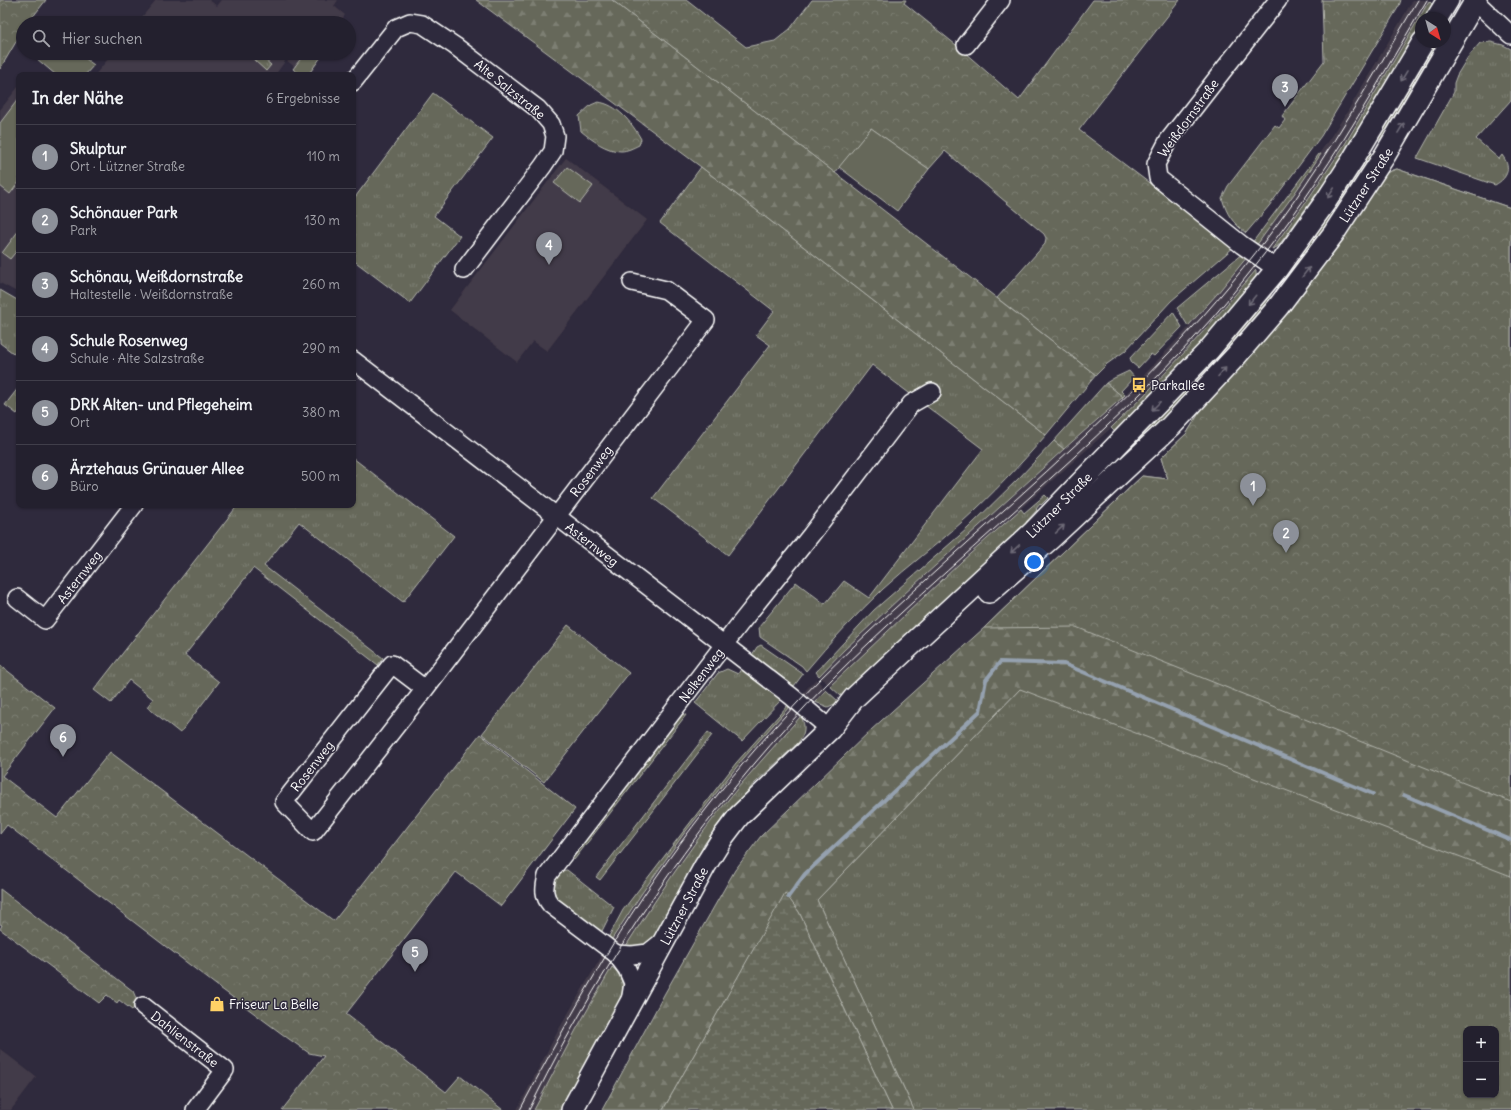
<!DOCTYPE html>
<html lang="de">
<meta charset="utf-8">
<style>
body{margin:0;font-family:Delius,sans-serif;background:#2b2836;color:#f1f3f6}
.controls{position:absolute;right:12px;bottom:12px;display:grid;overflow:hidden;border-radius:8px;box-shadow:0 1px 3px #0004}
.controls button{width:36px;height:36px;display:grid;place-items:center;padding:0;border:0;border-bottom:1px solid #403e4a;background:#23202e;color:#f1f3f6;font:20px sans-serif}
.compass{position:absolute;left:1415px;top:12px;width:36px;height:36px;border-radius:50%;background:#23202e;box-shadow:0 1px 3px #0004;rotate:143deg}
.you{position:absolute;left:1034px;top:562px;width:14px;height:14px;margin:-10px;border:3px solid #fff;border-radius:50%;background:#1a73e8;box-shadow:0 0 0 6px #1a73e833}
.badge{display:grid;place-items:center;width:26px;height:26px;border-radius:50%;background:#8c9099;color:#fff;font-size:13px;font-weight:700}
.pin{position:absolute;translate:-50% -33px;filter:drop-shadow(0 1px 2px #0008)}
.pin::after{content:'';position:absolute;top:21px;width:14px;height:12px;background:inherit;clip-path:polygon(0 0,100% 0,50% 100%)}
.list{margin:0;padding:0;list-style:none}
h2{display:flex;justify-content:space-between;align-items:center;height:52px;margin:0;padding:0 16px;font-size:17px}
h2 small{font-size:13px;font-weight:400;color:#a3a3aa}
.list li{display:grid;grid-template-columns:26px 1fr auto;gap:12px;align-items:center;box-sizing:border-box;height:64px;padding:0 16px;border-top:1px solid #403e4a}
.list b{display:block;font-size:15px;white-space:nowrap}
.list p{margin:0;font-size:13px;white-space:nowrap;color:#a3a3aa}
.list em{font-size:13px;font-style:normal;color:#a3a3aa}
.icon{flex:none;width:22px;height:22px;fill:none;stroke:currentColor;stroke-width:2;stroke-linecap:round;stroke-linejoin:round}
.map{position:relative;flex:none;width:1511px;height:1110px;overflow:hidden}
.search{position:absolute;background:#23202e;box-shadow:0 1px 3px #0004;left:16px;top:16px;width:340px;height:44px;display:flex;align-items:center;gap:10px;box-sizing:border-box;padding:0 14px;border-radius:22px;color:#a3a3aa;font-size:15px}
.panel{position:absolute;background:#23202e;box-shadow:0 1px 3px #0004;left:16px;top:72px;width:340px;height:436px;border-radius:8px}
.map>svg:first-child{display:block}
.built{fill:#433b48}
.grass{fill:url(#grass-tufts);stroke:#b2b4ac;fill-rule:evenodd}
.forest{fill:url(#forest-firs);stroke:#b2b4ac}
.wetland{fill:url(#wetland-marsh);stroke:#b2b4ac}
.park{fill:url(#park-crowns);stroke:#b2b4ac}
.pitch{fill:#66685a;stroke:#b2b4ac}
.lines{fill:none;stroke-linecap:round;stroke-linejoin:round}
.stream{stroke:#95a1af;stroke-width:4}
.minor-casing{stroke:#fff;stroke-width:20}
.major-casing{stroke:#fff;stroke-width:24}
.minor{stroke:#2f2a3d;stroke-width:17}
.major{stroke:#2f2a3d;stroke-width:21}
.tram{stroke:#fff;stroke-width:1}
.oneway{stroke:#6d6a77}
.labels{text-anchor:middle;stroke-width:3;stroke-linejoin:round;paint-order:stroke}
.street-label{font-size:13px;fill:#fff;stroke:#2f2a3d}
.poi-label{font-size:13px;fill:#fff;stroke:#2f2a3d;text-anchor:start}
</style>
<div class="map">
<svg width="1511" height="1110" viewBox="0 0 1511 1110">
<defs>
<pattern id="grass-tufts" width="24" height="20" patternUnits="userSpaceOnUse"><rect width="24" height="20" fill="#66685a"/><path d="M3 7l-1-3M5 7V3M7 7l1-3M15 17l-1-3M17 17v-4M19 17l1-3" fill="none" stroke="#7d7f73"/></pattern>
<pattern id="forest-firs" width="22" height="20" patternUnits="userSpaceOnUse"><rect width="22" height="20" fill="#66685a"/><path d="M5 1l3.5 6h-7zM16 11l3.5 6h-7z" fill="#7d7f73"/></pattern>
<pattern id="wetland-marsh" width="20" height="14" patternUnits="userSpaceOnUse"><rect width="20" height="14" fill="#66685a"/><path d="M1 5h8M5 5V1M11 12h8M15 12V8" fill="none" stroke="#7d7f73"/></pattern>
<pattern id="park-crowns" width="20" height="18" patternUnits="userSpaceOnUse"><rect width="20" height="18" fill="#66685a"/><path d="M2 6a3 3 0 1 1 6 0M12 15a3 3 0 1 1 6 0" fill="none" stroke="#7d7f73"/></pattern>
</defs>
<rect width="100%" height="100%" fill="#2f2a3d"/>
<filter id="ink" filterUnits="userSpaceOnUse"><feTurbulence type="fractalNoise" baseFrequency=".025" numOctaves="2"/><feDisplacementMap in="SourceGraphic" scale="8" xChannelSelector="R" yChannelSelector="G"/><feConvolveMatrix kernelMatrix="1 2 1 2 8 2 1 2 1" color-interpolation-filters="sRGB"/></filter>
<g filter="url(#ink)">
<!-- built -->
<g class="built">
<path d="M 156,0 L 209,0 L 217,6 L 222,0 L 338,0 L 334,6 L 345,15 L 339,23 L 137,23 Z"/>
<path d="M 1413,0 L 1427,0 L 1429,1 L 1345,144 L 1310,196 L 1272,249 L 1263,249 L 1256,246 L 1294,194 L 1320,155 L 1319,154 L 1346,114 Z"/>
<path d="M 113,53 L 305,53 L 295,67 L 286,60 L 275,75 L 95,75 Z"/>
<path d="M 19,86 L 19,293 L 0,283 L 0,110 Z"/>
<path d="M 566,158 L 647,220 L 547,351 L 533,341 L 517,362 L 450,310 Z"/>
<path d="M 1247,257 L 1253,262 L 1256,270 L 1215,319 L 1141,399 L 1111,428 L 962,561 L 830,686 L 819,676 L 844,650 L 903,595 L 1125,395 L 1189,327 L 1188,326 L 1217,294 Z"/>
<path d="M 816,679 L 826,690 L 815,702 L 803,693 Z"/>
<path d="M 790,706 L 801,716 L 751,772 L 720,810 L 688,853 L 624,949 L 610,942 L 642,893 L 683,835 L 743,759 Z"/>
<path d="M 603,954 L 615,963 L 576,1030 L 534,1110 L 517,1110 L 559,1029 Z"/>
<path d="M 0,1049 L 36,1077 L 11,1110 L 0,1110 Z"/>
</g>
<!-- grass -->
<g class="grass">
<path d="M 1429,1 L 1435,7 L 1430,18 L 1421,18 L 1421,34 L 1389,88 L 1331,174 L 1282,241 L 1277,247 L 1272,249 L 1310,196 L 1345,144 Z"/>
<path d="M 1431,42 L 1438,42 L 1380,140 L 1375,137 Z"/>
<path d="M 1491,42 L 1503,45 L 1511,49 L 1511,100 L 1476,139 L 1499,159 L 1502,155 C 1511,167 1509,177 1495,185 L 1417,158 L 1454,92 L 1454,83 L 1457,75 L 1468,57 L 1480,43 Z"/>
<path d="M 249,53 L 267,53 L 263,58 L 271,65 L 266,71 L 254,60 Z"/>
<path d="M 305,53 L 324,53 L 308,75 L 296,75 L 298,73 L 293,69 Z"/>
<path d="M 433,93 L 493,138 L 434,216 L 460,236 L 410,303 L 353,260 L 353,200 Z"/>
<path d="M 1365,152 L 1372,154 L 1365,171 L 1293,273 L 1288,269 Z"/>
<path d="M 1319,154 L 1321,154 L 1294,194 L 1256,246 L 1252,243 Z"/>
<path d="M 701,167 L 1046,435 C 1020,465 992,495 962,522 C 937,545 908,566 883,589 C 856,615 830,642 806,671 L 802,666 L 760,637 L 759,627 L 796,582 L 825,604 L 844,581 L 869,598 L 983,449 L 872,365 L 728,555 L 653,498 L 770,345 L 756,335 L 774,311 L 660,223 Z"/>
<path d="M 1243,253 L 1247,257 L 1217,294 L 1188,326 L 1177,308 Z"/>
<path d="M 1256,270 L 1256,276 L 1249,294 L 1118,435 L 1111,428 C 1163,378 1210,325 1256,270 Z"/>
<path d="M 0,290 L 19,301 L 19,355 L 17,356 L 0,343 Z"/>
<path d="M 1273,290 L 1269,299 L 1248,324 L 1236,347 L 1135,451 L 1128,444 Z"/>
<path d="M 1173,312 L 1182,327 L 1154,356 L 1151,354 L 1138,368 L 1132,363 L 1130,358 Z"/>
<path d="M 1129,371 L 1134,377 L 1121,391 L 1125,395 L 1123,397 L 1106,383 L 1114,378 Z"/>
<path d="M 19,387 L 19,411 L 17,414 L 5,405 Z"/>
<path d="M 1054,441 L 1064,449 L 903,595 L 844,650 L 819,676 L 816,672 L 874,610 L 967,529 L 1019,478 Z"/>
<path d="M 353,458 L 454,536 L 403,602 L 299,522 L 264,566 L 383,658 L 378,665 L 253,568 L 185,655 L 219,682 L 180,733 L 147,707 L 153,699 L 129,680 L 111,703 L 94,690 L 238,505 L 353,505 Z"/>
<path d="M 1045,495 L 1048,498 L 1041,505 L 1040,504 L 1036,509 L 1037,510 L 1026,522 L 1029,526 L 845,696 L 841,696 L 830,686 L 962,561 L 1021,509 L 1024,513 Z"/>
<path d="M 568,625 L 629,673 L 544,782 L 482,734 Z"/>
<path d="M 761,645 L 803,674 L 794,686 L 752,655 L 757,647 Z"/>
<path d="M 727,669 L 738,674 L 741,669 L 781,700 L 742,741 L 695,703 L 718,673 Z"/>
<path d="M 1020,689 L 1511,802 L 1511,1110 L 914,1110 L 817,900 ZM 1466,1029 L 1496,1029 L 1496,1095 L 1466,1095 Z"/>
<path d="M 826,690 L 839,702 L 828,707 L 815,702 Z"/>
<path d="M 788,705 L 790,706 L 743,759 L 683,835 L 642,893 L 610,942 L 607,940 L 623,910 L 736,763 Z"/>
<path d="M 679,714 L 686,715 L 574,860 L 571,856 Z"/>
<path d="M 801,716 C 806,727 805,733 798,743 L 755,783 L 720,822 L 705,843 L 657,935 L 644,948 L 624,949 C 654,902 685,855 719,811 C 745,778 773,748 801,716 Z"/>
<path d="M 708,732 L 712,735 L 600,880 L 596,877 Z"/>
<path d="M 567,870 L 614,907 L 600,935 C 581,921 538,898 559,871 Z"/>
<path d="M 612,967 C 621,974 624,984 622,995 L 625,996 L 564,1110 L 534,1110 L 576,1030 Z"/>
</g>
<!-- forest -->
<g class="forest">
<path d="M 476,0 L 612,0 L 1096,375 L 1046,435 L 701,167 Z"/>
<path d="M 1397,169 L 1511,208 L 1511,876 L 1020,689 L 817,900 L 914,1110 L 892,1110 L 799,912 L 785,894 L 663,1110 L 602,1110 L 665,993 L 735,870 L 761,836 L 871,730 L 984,628 L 1142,476 L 1168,479 L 1161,458 L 1187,433 L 1207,400 L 1392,170 Z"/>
<path d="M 1106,383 L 1123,397 L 1064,449 L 1054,441 Z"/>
</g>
<!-- wetland -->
<path class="wetland" d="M 785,893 L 799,912 L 892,1110 L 663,1110 Z"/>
<!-- park -->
<g class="park">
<path d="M 0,0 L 46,0 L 28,23 L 23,23 L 23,30 L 0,69 Z"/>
<path d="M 612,0 L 686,0 L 746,47 L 775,41 L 790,29 L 812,0 L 906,0 L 904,3 L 956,45 L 1019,100 L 1093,0 L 1180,0 L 1079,130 L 1234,247 L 1171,301 L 1125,351 L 1107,364 L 1096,375 L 997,298 L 1045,244 L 1046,238 L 1044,234 L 945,151 L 929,169 L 871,128 L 835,173 Z"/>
<path d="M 1322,0 L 1401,0 L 1399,6 L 1321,136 L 1269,206 L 1246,233 C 1232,222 1227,215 1222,198 L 1228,186 L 1275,125 L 1279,128 L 1285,120 L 1282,116 L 1324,61 Z"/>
<path d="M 598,102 C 617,104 632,123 641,139 L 639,145 C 633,148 627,151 621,151 C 606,151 592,140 581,131 L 579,116 L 591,105 Z"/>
<path d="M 1397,169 L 1511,208 L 1511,802 L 1076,627 L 984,628 L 1142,476 L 1168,479 L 1161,458 L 1187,433 L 1207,400 L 1386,173 Z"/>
<path d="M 0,665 L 55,708 L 2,776 L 57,818 L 110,752 L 334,921 L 480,734 L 575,809 L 501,906 L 456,872 L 346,1014 L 446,1092 L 460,1076 L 503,1110 L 282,1110 L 324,1056 L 309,1053 L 289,1039 L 220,988 L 7,825 L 0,834 Z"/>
<path d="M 0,889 L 133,991 L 138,1003 L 132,1010 L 119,1000 L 117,1003 L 107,995 L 99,1003 L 0,929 L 2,925 L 0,924 Z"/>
</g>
<!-- pitch -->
<g class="pitch">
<path d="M 30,53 L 78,53 L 94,65 L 85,75 L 56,75 Z"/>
<path d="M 19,98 L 19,182 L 10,194 L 0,186 L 0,123 Z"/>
<path d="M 871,128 L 929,169 L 897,211 L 839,167 Z"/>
<path d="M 567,167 L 593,186 L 580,203 L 554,183 Z"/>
<path d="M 19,230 L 19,248 L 10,259 L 2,253 Z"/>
</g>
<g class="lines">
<!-- stream -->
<g class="stream">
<path d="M 1404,795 L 1511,840"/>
<path d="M 788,897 L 805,874 L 980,711 L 986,680 L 1000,662 L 1064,664 L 1373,794"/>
</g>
<defs>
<g id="minor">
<path d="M 1475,1 L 1511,35"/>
<path d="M 966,45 L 1001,0"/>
<path d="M 353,82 L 396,28 L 410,22 L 422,24 L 455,46 L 538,109 L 551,124 L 555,136 L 553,151 L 543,166 L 464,270"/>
<path d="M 1277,269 L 1242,245 L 1158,178 L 1156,164 L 1168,141 L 1278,0"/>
<path d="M 353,360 L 791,696 L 830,729"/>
<path d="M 17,598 L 45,620 L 134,505"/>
<path d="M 425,689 L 392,664 L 284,802 L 313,832 L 425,689 L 706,320 L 666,290 L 632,282"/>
<path d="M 616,954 L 632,955 L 648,953 L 663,941"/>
<path d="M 630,1002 L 633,983 L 627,969 L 616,954 L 551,905 C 543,896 544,888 547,876 L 739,625 L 811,535 L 911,404 L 932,392"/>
<path d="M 143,1006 L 225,1070 L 195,1110"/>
</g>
<g id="major">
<path d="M 1437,18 L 1448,0"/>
<path d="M 989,592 L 1050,539 L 1171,426 L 1236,356 L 1278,307 L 1334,233 L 1385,155 L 1476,0"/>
<path d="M 572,1110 L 705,866 L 723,837 L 739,816 L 830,729 L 854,698 L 1032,533 L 1209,350 L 1277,269 L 1326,201 L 1352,161 L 1423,42"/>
</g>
</defs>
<!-- minor casing -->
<use href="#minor" class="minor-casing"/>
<!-- major casing -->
<use href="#major" class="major-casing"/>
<!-- minor -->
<use href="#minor" class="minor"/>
<!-- major -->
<use href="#major" class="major"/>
<!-- tram -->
<g class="tram">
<path d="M 520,1110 C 548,1057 577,1004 608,952 C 667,853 740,761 820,679 C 861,638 904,600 947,561 C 1035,482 1125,404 1203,316 C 1239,275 1274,231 1305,185 C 1346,125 1381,62 1418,0"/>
<path d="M 529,1110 C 541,1086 553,1062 566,1039 C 637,911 723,790 826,685 C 951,559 1095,451 1213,317 C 1249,275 1283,231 1314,185 C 1355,125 1390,62 1427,0"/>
</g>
</g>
<!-- one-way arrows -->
<defs><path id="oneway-shaft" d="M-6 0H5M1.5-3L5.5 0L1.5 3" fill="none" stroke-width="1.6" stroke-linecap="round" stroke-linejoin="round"/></defs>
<g class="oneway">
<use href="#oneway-shaft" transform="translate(1404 76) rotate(121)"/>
<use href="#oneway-shaft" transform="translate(1401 128) rotate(-59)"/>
<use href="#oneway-shaft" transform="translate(1331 193) rotate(123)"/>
<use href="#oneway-shaft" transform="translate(1306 272) rotate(-52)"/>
<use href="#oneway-shaft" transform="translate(1252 300) rotate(129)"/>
<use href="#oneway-shaft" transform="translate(1222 372) rotate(-48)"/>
<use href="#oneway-shaft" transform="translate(1156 406) rotate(135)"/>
<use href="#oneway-shaft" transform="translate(1060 529) rotate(-43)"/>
<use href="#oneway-shaft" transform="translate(1015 549) rotate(137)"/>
</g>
</g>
<!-- icons -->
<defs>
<symbol id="bus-bare" viewBox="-9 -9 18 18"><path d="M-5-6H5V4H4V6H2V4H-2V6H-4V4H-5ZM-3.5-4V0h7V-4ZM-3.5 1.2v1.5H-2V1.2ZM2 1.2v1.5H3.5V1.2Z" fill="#ffd166" stroke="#2f2a3d" stroke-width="2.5" paint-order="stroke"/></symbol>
<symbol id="shop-bare" viewBox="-9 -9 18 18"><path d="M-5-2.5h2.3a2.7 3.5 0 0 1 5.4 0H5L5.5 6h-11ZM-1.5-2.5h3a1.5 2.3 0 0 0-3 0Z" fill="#ffd166" stroke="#2f2a3d" stroke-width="2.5" paint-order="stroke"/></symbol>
</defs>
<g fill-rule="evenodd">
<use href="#bus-bare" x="1128" y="374" width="22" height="22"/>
<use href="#shop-bare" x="206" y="993" width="22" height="22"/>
</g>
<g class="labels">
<!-- street labels -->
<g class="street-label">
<text transform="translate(510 89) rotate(39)" y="5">Alte Salzstraße</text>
<text transform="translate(1188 118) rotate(-54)" y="5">Weißdornstraße</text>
<text transform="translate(1366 185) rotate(-57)" y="5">Lützner Straße</text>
<text transform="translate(591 471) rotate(-53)" y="5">Rosenweg</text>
<text transform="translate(1059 505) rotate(-45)" y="5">Lützner Straße</text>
<text transform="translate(592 544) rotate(38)" y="5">Asternweg</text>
<text transform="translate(79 577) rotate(-52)" y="5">Asternweg</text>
<text transform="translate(701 675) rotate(-53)" y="5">Nelkenweg</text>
<text transform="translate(312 766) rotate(-52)" y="5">Rosenweg</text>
<text transform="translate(684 906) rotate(-62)" y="5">Lützner Straße</text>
<text transform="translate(185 1039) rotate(38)" y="5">Dahlienstraße</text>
</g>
<!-- poi labels -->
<g class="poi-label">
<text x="1151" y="390">Parkallee</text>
<text x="229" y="1009">Friseur La Belle</text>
</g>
</g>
</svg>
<div class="controls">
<button>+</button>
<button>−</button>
</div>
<svg class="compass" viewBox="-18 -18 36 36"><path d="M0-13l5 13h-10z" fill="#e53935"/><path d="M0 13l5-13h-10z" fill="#a3a3aa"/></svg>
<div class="you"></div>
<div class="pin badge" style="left:1253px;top:506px">1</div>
<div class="pin badge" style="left:1286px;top:553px">2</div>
<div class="pin badge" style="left:1285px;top:107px">3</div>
<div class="pin badge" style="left:549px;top:265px">4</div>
<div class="pin badge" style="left:415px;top:972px">5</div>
<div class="pin badge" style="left:63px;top:757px">6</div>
<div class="search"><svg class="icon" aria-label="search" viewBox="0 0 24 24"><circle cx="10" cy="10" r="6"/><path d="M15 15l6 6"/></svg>Hier suchen</div>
<section class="panel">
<h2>In der Nähe<small>6 Ergebnisse</small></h2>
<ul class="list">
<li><span class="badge">1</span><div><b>Skulptur</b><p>Ort · Lützner Straße</p></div><em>110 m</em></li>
<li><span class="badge">2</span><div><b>Schönauer Park</b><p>Park</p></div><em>130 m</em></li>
<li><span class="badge">3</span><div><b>Schönau, Weißdornstraße</b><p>Haltestelle · Weißdornstraße</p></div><em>260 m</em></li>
<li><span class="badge">4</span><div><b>Schule Rosenweg</b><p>Schule · Alte Salzstraße</p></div><em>290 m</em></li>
<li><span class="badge">5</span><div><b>DRK Alten- und Pflegeheim</b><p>Ort</p></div><em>380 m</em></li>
<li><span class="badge">6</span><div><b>Ärztehaus Grünauer Allee</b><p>Büro</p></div><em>500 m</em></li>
</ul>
</section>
</div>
